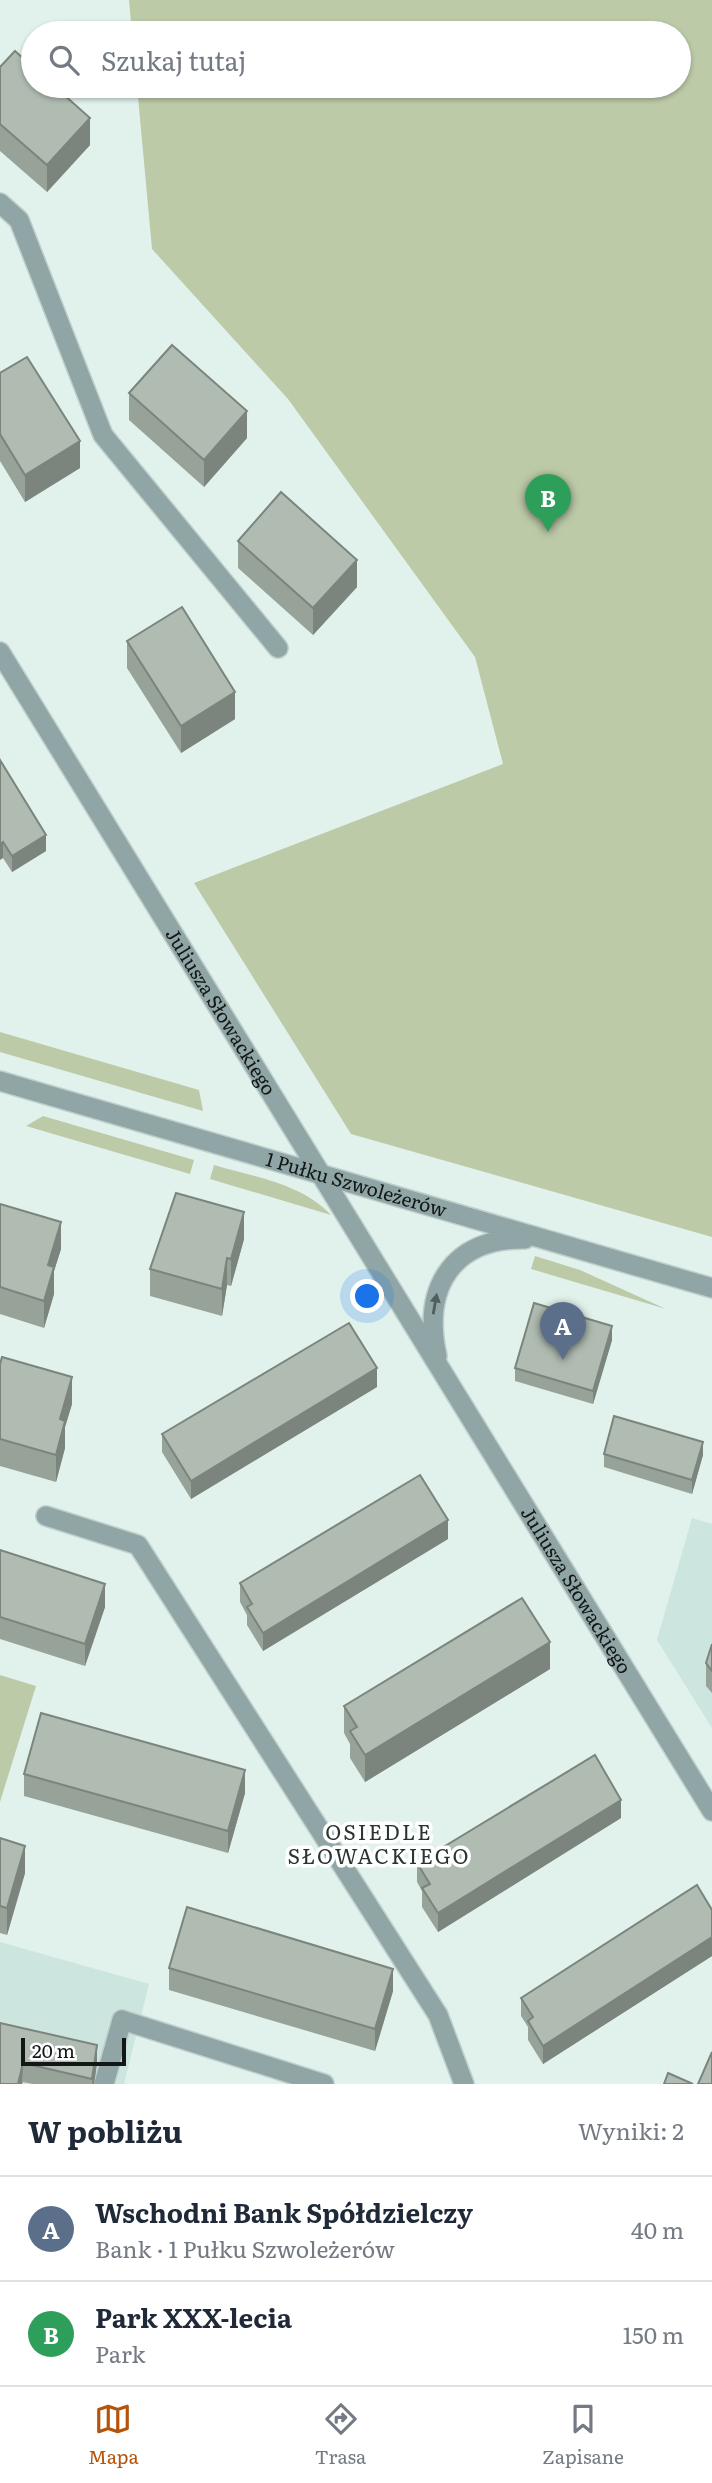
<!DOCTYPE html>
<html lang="pl">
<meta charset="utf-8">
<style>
body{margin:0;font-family:Literata,serif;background:#f6f6f7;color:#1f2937}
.scale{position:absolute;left:21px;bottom:18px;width:105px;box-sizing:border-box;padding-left:7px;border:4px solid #131817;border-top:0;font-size:19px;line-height:24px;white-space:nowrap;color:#131817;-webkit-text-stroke:5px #fff;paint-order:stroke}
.you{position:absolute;left:368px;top:1297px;width:24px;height:24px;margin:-18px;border:5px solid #fff;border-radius:50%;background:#1a73e8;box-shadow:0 0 0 10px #1a73e833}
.badge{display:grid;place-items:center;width:46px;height:46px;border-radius:50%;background:#b45309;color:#fff;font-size:23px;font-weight:700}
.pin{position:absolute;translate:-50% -58px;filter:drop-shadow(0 2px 4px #0008)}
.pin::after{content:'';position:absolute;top:37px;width:24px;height:21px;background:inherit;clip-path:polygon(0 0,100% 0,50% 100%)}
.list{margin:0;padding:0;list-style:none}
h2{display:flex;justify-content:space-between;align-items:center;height:91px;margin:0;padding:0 28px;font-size:30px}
h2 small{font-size:23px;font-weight:400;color:#747a83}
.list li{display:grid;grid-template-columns:46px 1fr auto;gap:21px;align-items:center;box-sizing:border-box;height:105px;padding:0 28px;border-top:2px solid #e0e1e3}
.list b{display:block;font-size:26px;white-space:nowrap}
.list p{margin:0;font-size:23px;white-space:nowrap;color:#747a83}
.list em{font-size:23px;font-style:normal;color:#747a83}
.icon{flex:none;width:38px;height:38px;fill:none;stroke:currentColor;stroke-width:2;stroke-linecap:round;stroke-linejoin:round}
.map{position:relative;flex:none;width:712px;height:2084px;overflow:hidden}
.search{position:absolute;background:#fff;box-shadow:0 2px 5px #0004;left:21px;right:21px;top:21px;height:77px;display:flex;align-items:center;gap:18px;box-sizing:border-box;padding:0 24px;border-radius:38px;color:#747a83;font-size:26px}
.sheet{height:301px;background:#fff}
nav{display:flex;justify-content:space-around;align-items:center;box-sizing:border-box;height:98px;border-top:2px solid #e0e1e3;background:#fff;font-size:19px;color:#747a83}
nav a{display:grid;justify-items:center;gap:4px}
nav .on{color:#b45309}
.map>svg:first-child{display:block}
.built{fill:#cce5de}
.green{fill:#bccaa8}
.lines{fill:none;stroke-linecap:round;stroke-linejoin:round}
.service-casing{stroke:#c0cfcb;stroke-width:22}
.minor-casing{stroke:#c0cfcb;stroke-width:22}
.tertiary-casing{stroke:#c0cfcb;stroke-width:22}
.service{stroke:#8fa5a6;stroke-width:19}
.minor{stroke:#8fa5a6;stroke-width:19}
.tertiary{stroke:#8fa5a6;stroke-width:19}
.wall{fill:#97a299}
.shaded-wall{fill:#7b847d}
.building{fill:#b0bcb2;stroke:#7b847d;stroke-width:2}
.oneway{fill:#515e5e}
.labels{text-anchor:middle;stroke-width:7;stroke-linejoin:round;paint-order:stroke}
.street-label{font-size:19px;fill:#131817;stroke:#fff}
.neighbourhood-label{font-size:21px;letter-spacing:2px;fill:#283532;stroke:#fff}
</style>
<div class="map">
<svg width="712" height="2084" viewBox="0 0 712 2084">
<rect width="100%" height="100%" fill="#e1f2ed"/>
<!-- built -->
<g class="built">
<path d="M 692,1518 L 712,1524 L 712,1728 L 657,1640 Z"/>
<path d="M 0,1942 L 149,1984 L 124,2084 L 0,2084 Z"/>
</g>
<!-- green -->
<g class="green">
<path d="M 129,0 L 712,0 L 712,1237 L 351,1134 L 194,883 L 503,764 L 475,657 L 288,399 L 152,249 L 137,86 L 679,86 L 679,33 L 132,33 Z"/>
<path d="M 0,1032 L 199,1090 L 203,1111 L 0,1052 Z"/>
<path d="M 43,1116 L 194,1160 L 190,1174 L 26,1126 Z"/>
<path d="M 214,1165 C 254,1177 301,1183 331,1215 L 210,1179 Z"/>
<path d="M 535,1256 L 580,1270 L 666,1309 L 531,1269 Z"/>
<path d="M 0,1675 L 36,1686 L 0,1802 Z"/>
</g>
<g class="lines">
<defs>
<path id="service" d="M 104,2084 L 122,2020"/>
<g id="minor">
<path d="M 0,203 L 19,220 L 103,435 L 278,648"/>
<path d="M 46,1516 L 138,1545 L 438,2015 L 464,2084"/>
<path d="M 122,2020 L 324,2084"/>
</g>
<g id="tertiary">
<path id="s1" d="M 0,652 L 712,1811"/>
<path id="s2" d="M 0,1081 L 712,1288"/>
<path d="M 437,1356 C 422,1288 452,1238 525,1239"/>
</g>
</defs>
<!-- service casing -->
<use href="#service" class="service-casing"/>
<!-- minor casing -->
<use href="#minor" class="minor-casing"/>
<!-- tertiary casing -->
<use href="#tertiary" class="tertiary-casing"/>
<!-- service -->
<use href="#service" class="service"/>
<!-- minor -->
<use href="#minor" class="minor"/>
<!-- tertiary -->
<use href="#tertiary" class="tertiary"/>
</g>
<!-- wall -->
<g class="wall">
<path d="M 0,67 L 90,145 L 47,192 L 0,151 Z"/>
<path d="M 0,373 L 80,468 L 25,502 L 0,461 Z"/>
<path d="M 129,393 L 247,438 L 204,487 L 129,420 Z"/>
<path d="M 238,541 L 357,587 L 313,635 L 238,568 Z"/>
<path d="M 127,641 L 235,719 L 181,753 L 127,668 Z"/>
<path d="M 0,760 L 46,851 L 12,872 L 3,858 Z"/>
<path d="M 0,1204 L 61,1249 L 54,1271 L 54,1294 L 44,1328 L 0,1314 Z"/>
<path d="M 244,1239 L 231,1286 L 227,1285 L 222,1316 L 150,1296 L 150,1269 Z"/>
<path d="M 612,1340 L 593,1404 L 515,1381 L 515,1368 Z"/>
<path d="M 0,1364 L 72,1404 L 65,1427 L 65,1448 L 56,1482 L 0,1466 Z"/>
<path d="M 377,1387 L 191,1499 L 162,1452 L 162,1434 Z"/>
<path d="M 604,1454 L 703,1455 L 692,1494 L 604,1467 Z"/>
<path d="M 448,1539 L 263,1651 L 247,1625 L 247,1615 L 240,1602 L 240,1583 Z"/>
<path d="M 0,1550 L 105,1607 L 85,1666 L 0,1639 Z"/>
<path d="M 712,1644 L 712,1693 L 706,1686 L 706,1663 Z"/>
<path d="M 550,1669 L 365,1782 L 350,1758 L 350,1744 L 344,1733 L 344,1706 Z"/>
<path d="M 24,1774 L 245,1793 L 228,1853 L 24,1796 Z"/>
<path d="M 621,1818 L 438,1932 L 422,1907 L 422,1891 L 417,1882 L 417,1863 Z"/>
<path d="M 0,1838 L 25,1873 L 7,1935 L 0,1933 Z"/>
<path d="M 712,1910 L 712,1956 L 543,2064 L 528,2040 L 528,2027 L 521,2016 L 521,1998 Z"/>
<path d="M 169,1968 L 393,1991 L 375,2051 L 169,1990 Z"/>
<path d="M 0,2023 L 97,2063 L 94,2084 L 33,2084 L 23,2082 L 22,2084 L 0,2084 Z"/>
</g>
<!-- shaded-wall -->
<g class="shaded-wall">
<path d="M 90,118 L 90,145 L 47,192 L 47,165 Z"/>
<path d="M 247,411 L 247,438 L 204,487 L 204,460 Z"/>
<path d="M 80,441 L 80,468 L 25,502 L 25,475 Z"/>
<path d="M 357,560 L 357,587 L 313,635 L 313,608 Z"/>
<path d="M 235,692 L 235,719 L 181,753 L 181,726 Z"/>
<path d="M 46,835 L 46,851 L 12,872 L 12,856 Z"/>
<path d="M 3,842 L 3,858 L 0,860 L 0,844 Z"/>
<path d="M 244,1212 L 244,1239 L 231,1286 L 231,1259 Z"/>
<path d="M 61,1222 L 61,1249 L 54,1271 L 54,1294 L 44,1328 L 44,1301 L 48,1265 Z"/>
<path d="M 227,1258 L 227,1285 L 222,1316 L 222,1289 Z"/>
<path d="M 612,1326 L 612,1340 L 593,1404 L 593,1391 Z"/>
<path d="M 377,1368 L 377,1387 L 191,1499 L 191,1481 Z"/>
<path d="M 72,1377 L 72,1404 L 65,1427 L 65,1448 L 56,1482 L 56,1455 L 60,1419 Z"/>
<path d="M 703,1442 L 703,1455 L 692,1494 L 692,1480 Z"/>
<path d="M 448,1520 L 448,1539 L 263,1651 L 263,1633 Z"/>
<path d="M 105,1584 L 105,1607 L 85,1666 L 85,1644 Z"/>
<path d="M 550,1642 L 550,1669 L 365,1782 L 365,1755 Z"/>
<path d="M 245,1770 L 245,1793 L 228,1853 L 228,1831 Z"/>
<path d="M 621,1800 L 621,1818 L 438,1932 L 438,1913 Z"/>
<path d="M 25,1846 L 25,1873 L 7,1935 L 7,1908 Z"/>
<path d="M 712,1937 L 712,1956 L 543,2064 L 543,2046 Z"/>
<path d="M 393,1969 L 393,1991 L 375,2051 L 375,2029 Z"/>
<path d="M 97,2045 L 97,2063 L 94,2084 L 92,2084 Z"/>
<path d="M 23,2063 L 22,2084 L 18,2084 Z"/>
</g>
<!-- building -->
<g class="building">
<path d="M 15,51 L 33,67 L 33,86 L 54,86 L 90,118 L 47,165 L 0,124 L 0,67 Z"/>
<path d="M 172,345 L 247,411 L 204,460 L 129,393 Z"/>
<path d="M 27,357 L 80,441 L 25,475 L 0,434 L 0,373 Z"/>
<path d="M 281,492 L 357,560 L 313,608 L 238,541 Z"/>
<path d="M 182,607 L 235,692 L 181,726 L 127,641 Z"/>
<path d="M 0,760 L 46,835 L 12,856 L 3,842 L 0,844 Z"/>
<path d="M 176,1193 L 244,1212 L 231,1259 L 227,1258 L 222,1289 L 150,1269 Z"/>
<path d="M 0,1204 L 61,1222 L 48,1265 L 54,1267 L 44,1301 L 0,1287 Z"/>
<path d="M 534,1303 L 612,1326 L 593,1391 L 515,1368 Z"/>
<path d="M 349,1323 L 377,1368 L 191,1481 L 162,1434 Z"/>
<path d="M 2,1357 L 72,1377 L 60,1419 L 65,1421 L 56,1455 L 0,1439 L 0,1364 Z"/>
<path d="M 614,1416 L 703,1442 L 692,1480 L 604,1454 Z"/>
<path d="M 420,1475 L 448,1520 L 263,1633 L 247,1607 L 252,1604 L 240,1583 Z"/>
<path d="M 0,1550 L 105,1584 L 85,1644 L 0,1617 Z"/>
<path d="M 522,1598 L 550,1642 L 365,1755 L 350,1731 L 357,1727 L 344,1706 Z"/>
<path d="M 712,1644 L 712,1671 L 706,1663 Z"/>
<path d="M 41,1713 L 245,1770 L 228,1831 L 24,1774 Z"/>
<path d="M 595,1755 L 621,1800 L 438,1913 L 422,1888 L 430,1884 L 417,1863 Z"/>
<path d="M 0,1838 L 25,1846 L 7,1908 L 0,1906 Z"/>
<path d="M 697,1885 L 712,1910 L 712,1937 L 543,2046 L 528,2021 L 533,2017 L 521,1998 Z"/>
<path d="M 187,1907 L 393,1969 L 375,2029 L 169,1968 Z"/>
<path d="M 0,2023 L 97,2045 L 92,2079 L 23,2063 L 18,2084 L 0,2084 Z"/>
<path d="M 712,2052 L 712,2084 L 698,2084 Z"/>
<path d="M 668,2073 L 693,2084 L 664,2084 Z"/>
</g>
<!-- one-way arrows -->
<defs><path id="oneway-solid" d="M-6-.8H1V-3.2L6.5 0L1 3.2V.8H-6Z" transform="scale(1.75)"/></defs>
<use class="oneway" href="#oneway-solid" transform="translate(435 1304) rotate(-80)"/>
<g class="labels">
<!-- street labels -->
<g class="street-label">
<text dy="7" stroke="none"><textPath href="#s1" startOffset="422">Juliusza Słowackiego</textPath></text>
<text dy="7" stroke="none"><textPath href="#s2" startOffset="371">1 Pułku Szwoleżerów</textPath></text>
<text dy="7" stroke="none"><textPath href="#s1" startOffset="1101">Juliusza Słowackiego</textPath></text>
</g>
<!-- neighbourhood labels -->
<g class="neighbourhood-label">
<text x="379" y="1840">OSIEDLE<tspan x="379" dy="24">SŁOWACKIEGO</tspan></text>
</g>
</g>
</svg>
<div class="scale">20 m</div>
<div class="you"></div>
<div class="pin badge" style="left:563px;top:1360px;background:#5c6f8a">A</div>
<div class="pin badge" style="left:548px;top:532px;background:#2e9e5b">B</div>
<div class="search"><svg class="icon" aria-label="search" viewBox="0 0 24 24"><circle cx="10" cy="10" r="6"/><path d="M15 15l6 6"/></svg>Szukaj tutaj</div>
</div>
<section class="sheet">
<h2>W pobliżu<small>Wyniki: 2</small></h2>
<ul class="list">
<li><span class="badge" style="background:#5c6f8a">A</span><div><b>Wschodni Bank Spółdzielczy</b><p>Bank · 1 Pułku Szwoleżerów</p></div><em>40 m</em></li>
<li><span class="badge" style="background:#2e9e5b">B</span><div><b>Park XXX-lecia</b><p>Park</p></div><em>150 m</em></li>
</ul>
</section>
<nav>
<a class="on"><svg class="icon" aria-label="map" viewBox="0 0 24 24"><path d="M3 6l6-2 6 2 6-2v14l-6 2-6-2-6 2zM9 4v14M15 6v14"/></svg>Mapa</a>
<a><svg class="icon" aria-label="directions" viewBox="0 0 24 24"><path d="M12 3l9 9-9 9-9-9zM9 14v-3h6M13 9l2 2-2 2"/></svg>Trasa</a>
<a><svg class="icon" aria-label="saved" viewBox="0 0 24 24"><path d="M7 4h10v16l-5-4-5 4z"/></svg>Zapisane</a>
</nav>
